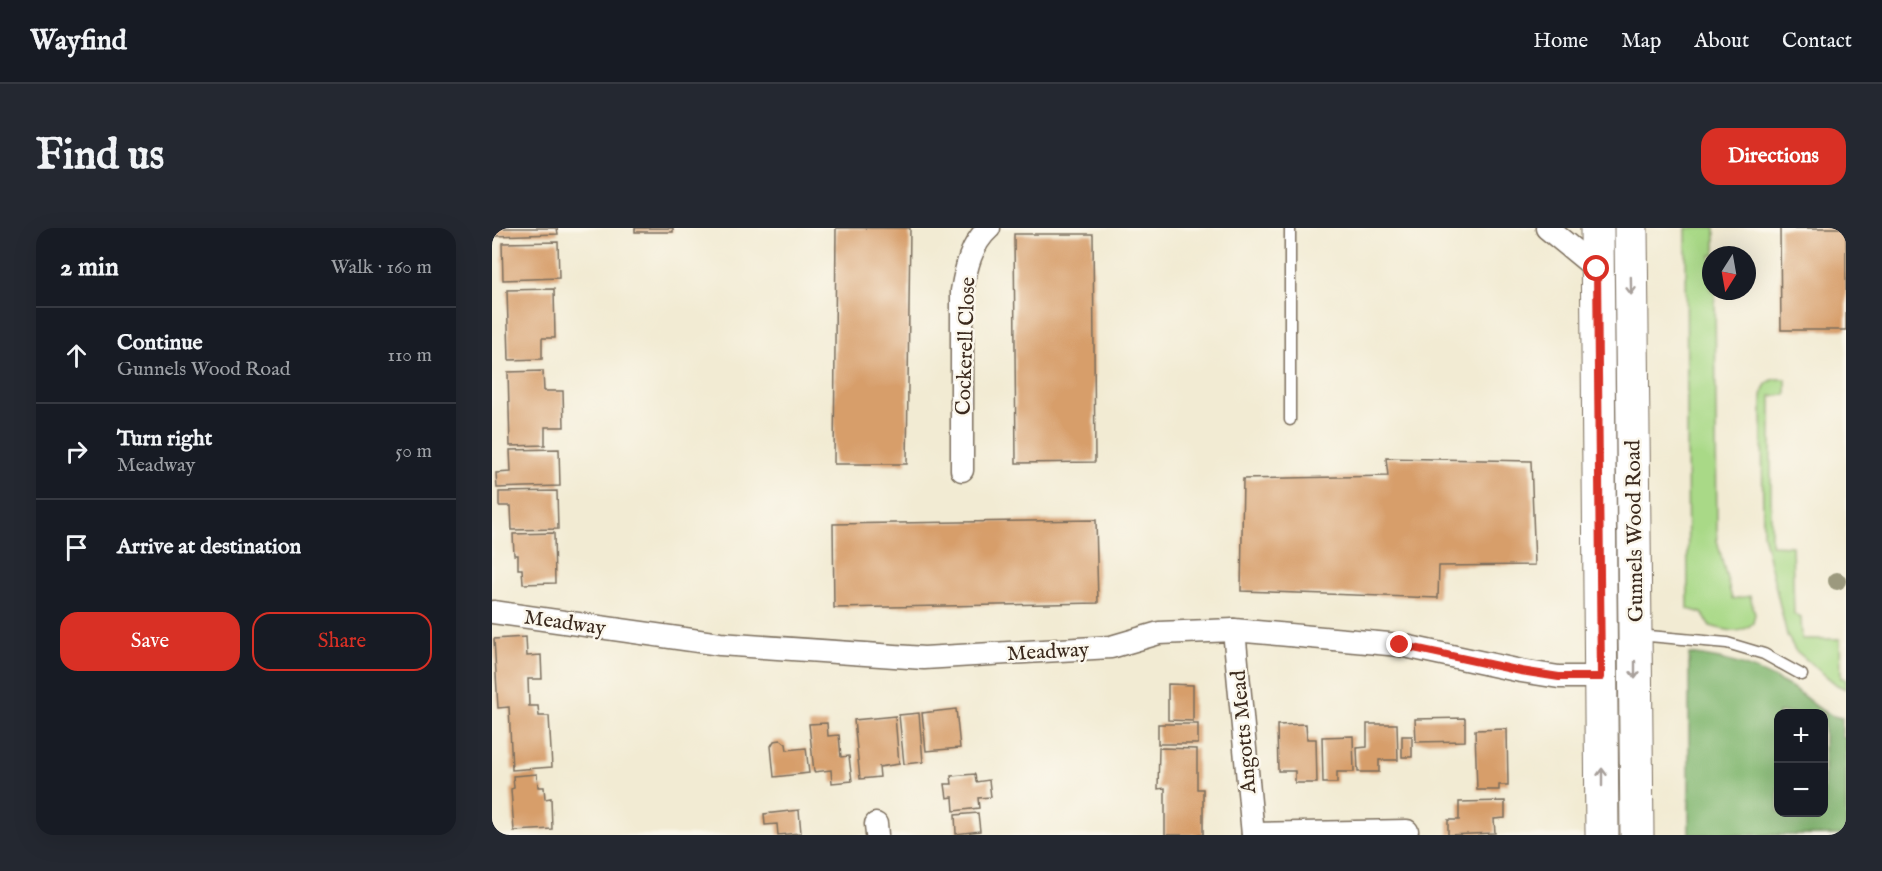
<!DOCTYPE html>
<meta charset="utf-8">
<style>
body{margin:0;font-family:"IM FELL English",serif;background:#242831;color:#f1f3f6}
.controls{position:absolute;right:18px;bottom:18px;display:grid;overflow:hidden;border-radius:12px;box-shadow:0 6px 24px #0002}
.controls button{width:54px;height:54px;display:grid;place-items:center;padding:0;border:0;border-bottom:2px solid #363941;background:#171b24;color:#f1f3f6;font:30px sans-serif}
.compass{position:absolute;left:1210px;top:18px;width:54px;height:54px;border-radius:50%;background:#171b24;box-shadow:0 6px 24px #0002;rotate:191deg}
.stop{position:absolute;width:18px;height:18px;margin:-14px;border:4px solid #d93025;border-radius:50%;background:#fff}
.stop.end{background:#d93025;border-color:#fff;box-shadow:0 2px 6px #0008}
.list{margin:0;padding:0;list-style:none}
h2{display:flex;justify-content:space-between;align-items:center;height:78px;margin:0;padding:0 24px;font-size:26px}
h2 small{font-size:20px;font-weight:400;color:#9ea1a6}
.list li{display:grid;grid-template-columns:39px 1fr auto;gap:18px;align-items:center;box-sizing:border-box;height:96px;padding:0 24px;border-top:2px solid #363941}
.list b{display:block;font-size:22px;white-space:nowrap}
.list p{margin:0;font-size:20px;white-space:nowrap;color:#9ea1a6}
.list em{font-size:20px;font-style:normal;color:#9ea1a6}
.actions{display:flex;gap:12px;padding:18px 24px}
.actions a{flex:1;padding:14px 0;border:2px solid #d93025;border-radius:18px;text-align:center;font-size:21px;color:#d93025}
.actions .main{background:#d93025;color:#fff}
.icon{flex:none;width:33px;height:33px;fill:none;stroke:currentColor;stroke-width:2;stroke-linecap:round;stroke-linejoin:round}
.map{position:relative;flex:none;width:1354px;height:607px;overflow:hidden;border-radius:18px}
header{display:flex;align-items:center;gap:36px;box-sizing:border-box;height:84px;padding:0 30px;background:#171b24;border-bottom:2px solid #363941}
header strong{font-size:28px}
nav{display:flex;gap:33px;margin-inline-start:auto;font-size:21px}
.intro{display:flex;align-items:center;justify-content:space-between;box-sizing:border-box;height:144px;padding:0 36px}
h1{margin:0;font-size:42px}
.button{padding:15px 27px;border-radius:18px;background:#d93025;color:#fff;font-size:21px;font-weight:700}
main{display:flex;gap:36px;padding:0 36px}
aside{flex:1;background:#171b24;border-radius:18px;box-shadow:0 6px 24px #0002}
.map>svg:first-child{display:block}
.green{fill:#a9d987;stroke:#728252;stroke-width:1.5}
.forest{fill:#86b974;stroke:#607249;stroke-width:1.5;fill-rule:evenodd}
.building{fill:#d79e6a}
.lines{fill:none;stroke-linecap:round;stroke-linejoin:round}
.service-casing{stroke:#7b6e5d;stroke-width:13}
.minor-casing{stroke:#7b6e5d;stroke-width:25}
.primary-casing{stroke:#7b6e5d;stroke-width:35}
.service{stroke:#fff;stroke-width:10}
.minor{stroke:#fff;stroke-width:22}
.primary{stroke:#fff;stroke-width:33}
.tree{fill:#9c997e}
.oneway{stroke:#a79f9a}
.route{stroke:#d93025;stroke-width:8}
.labels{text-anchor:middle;stroke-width:5;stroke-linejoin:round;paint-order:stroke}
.street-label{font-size:21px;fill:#3b2a1e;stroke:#fbf7ec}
</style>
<header>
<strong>Wayfind</strong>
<nav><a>Home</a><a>Map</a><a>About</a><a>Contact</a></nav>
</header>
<div class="intro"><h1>Find us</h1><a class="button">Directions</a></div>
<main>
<aside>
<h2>2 min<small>Walk · 160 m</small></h2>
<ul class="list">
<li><svg class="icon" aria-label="ahead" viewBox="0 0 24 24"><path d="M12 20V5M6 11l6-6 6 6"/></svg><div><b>Continue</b><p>Gunnels Wood Road</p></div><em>110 m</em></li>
<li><svg class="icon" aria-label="right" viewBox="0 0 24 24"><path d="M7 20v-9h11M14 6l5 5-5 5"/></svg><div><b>Turn right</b><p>Meadway</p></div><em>50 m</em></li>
<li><svg class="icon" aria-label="arrive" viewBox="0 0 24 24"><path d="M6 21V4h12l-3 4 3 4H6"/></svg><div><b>Arrive at destination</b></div></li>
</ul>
<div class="actions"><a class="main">Save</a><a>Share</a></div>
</aside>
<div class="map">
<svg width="1354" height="607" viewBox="0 0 1354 607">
<rect width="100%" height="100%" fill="#fbf7ec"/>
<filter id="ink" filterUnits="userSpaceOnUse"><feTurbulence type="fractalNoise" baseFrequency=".0167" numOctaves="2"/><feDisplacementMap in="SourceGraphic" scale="12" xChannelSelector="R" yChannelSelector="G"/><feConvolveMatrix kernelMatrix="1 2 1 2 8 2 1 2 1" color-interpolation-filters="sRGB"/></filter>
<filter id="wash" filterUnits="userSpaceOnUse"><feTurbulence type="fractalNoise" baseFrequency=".008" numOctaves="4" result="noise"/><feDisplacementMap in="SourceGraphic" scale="24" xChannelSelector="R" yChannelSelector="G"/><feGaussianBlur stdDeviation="1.35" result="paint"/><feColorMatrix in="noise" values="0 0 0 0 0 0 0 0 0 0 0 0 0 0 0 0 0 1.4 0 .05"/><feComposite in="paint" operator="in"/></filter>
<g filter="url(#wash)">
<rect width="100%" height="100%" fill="#f2ebd3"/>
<!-- green -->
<g class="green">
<path d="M 1194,0 L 1223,0 L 1223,27 L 1219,27 L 1219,63 L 1223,63 L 1225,312 L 1240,371 L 1258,368 L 1263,386 L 1261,395 C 1248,408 1234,402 1218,398 L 1210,385 L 1196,381 Z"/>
<path d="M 1284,151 L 1294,151 L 1294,167 L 1279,168 L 1279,317 L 1300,318 L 1302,386 L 1309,390 L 1310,411 L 1348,411 L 1349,450 L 1354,451 L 1354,461 L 1345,457 L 1303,422 L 1295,407 L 1271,306 L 1270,170 C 1271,159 1273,154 1284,151 Z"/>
</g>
<!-- forest -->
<path class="forest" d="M 1197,426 C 1237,431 1263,439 1299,459 C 1317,470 1328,487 1350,490 L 1350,509 L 1354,510 L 1354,607 L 1197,607 ZM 1286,485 L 1332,485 L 1332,584 L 1286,584 Z"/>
<g id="blocks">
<!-- building -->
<g class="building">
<path d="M 3,0 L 65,0 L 66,6 L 3,8 Z"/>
<rect x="143" y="0" width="38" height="4"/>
<path d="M 344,0 L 418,0 L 415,236 L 342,236 Z"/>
<path d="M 1288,0 L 1354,0 L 1354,102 L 1289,102 Z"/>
<path d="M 522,6 L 601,6 L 603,234 L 524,235 Z"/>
<path d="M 66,14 L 67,50 L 11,52 L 10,15 Z"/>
<path d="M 62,61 L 63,110 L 50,110 L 50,131 L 17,132 L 15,62 Z"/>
<path d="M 51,143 L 52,163 L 71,163 L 72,199 L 53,199 L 53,217 L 18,218 L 16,144 Z"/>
<path d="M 67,221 L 68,258 L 5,260 L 4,245 L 19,244 L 18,222 Z"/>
<path d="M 894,230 L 1039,233 L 1043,337 L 947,338 L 946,370 L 749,363 L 751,251 L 896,248 Z"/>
<path d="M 65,263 L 66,301 L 20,302 L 19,278 L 7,278 L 7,264 Z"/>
<path d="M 604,292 L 606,375 L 342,380 L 341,296 Z"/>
<path d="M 62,305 L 63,355 L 31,356 L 30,341 L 26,341 L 26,327 L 22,327 L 21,306 Z"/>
<path d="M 34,409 L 35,428 L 49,427 L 50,451 L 36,451 L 37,478 L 46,478 L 47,488 L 57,488 L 60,539 L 20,542 L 17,479 L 6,480 L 2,411 Z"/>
<path d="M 676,456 L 701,457 L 701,493 L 676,492 Z"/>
<path d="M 464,481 L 468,520 L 434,523 L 430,485 Z"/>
<path d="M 427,485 L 431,534 L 412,536 L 407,487 Z"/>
<path d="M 403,488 L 407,536 L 387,539 L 388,549 L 368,551 L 362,492 Z"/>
<path d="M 973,490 L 973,513 L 924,514 L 923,491 Z"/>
<path d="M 335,495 L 336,508 L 347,507 L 349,529 L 357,528 L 360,553 L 340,555 L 339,542 L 322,544 L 317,496 Z"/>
<rect x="666" y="496" width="40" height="20"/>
<path d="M 814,496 L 815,511 L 824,511 L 825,555 L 803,555 L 803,543 L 786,543 L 785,497 Z"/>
<path d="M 875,496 L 905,496 L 906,532 L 887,532 L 887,544 L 866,544 L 865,520 L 875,519 Z"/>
<path d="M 1015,501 L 1016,557 L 1007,557 L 1007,562 L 985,562 L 983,502 Z"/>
<path d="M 861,508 L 862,544 L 845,544 L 845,555 L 831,555 L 830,509 Z"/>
<rect x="910" y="508" width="10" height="21"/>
<path d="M 289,512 L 294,516 L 295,522 L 314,520 L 317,545 L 282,549 L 279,518 L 282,513 Z"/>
<path d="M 667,520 L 705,521 L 705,561 L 711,561 L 711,607 L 673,607 L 673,560 L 666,561 Z"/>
<path d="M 45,546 L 46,559 L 52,559 L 53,571 L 59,570 L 60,601 L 22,603 L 19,561 L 22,560 L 21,548 Z"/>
<path d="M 483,546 L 484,554 L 497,552 L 499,569 L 486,570 L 487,580 L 462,583 L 461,569 L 455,570 L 453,556 L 460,556 L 459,548 Z"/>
<path d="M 1013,573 L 1013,590 L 1002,591 L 1003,605 L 956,607 L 956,592 L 967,592 L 967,574 Z"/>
<path d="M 307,582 L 309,605 L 286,607 L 285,596 L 273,597 L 272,586 Z"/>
<path d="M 486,585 L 488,603 L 464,606 L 463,587 Z"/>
</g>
</g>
</g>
<g filter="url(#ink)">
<use href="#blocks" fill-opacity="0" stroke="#7b6e5d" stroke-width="1.5"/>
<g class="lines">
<defs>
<g id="service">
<path d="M 798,0 L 798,192"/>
<path d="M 1146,407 L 1235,415 L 1272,426 L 1310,447"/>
</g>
<g id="minor">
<path d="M 1055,0 L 1105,41"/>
<path d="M 470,242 L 470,63 C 474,40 479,16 497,0"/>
<path d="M 1,384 L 228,416 L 432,430 L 619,419 L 667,405 L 742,402 L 908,417 L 1029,443 L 1067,449 L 1109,449"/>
<path d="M 742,402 L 761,607"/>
<path d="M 384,596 L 385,607"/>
<path d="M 761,606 L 915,603"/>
</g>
<g id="primary">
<path d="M 1105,0 L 1110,607"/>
<path d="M 1139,0 L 1145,607"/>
</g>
</defs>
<!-- service casing -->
<use href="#service" class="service-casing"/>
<!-- minor casing -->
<use href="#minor" class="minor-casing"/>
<!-- primary casing -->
<use href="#primary" class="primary-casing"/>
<!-- service -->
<use href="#service" class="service"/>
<!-- minor -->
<use href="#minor" class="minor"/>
<!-- primary -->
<use href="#primary" class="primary"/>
</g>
<!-- trees -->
<circle class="tree" cx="1345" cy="353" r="9"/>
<!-- one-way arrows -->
<defs><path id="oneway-shaft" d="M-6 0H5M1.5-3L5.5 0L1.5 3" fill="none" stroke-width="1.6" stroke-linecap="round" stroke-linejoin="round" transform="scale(1.5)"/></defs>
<g class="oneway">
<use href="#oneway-shaft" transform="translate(1139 58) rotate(89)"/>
<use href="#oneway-shaft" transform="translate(1143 442) rotate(90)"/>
<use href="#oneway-shaft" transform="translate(1110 549) rotate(-90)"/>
</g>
</g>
<g class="lines" filter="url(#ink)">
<!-- route -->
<path class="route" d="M 908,417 L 1029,443 L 1067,449 L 1109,449 L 1105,41"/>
</g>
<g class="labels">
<!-- street labels -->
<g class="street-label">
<text transform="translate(473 118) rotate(-88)" y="7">Cockerell Close</text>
<text transform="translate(1142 303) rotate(-91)" y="7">Gunnels Wood Road</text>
<text transform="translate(73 394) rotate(8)" y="7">Meadway</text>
<text transform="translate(556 423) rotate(-3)" y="7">Meadway</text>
<text transform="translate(751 504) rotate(-95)" y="7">Angotts Mead</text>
</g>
</g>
</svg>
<div class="controls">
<button>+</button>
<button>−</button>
</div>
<svg class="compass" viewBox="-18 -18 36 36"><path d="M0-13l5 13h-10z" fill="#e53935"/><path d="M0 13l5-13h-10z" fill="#9ea1a6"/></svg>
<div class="stop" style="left:1105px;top:41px"></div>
<div class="stop end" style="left:908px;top:417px"></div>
</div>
</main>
